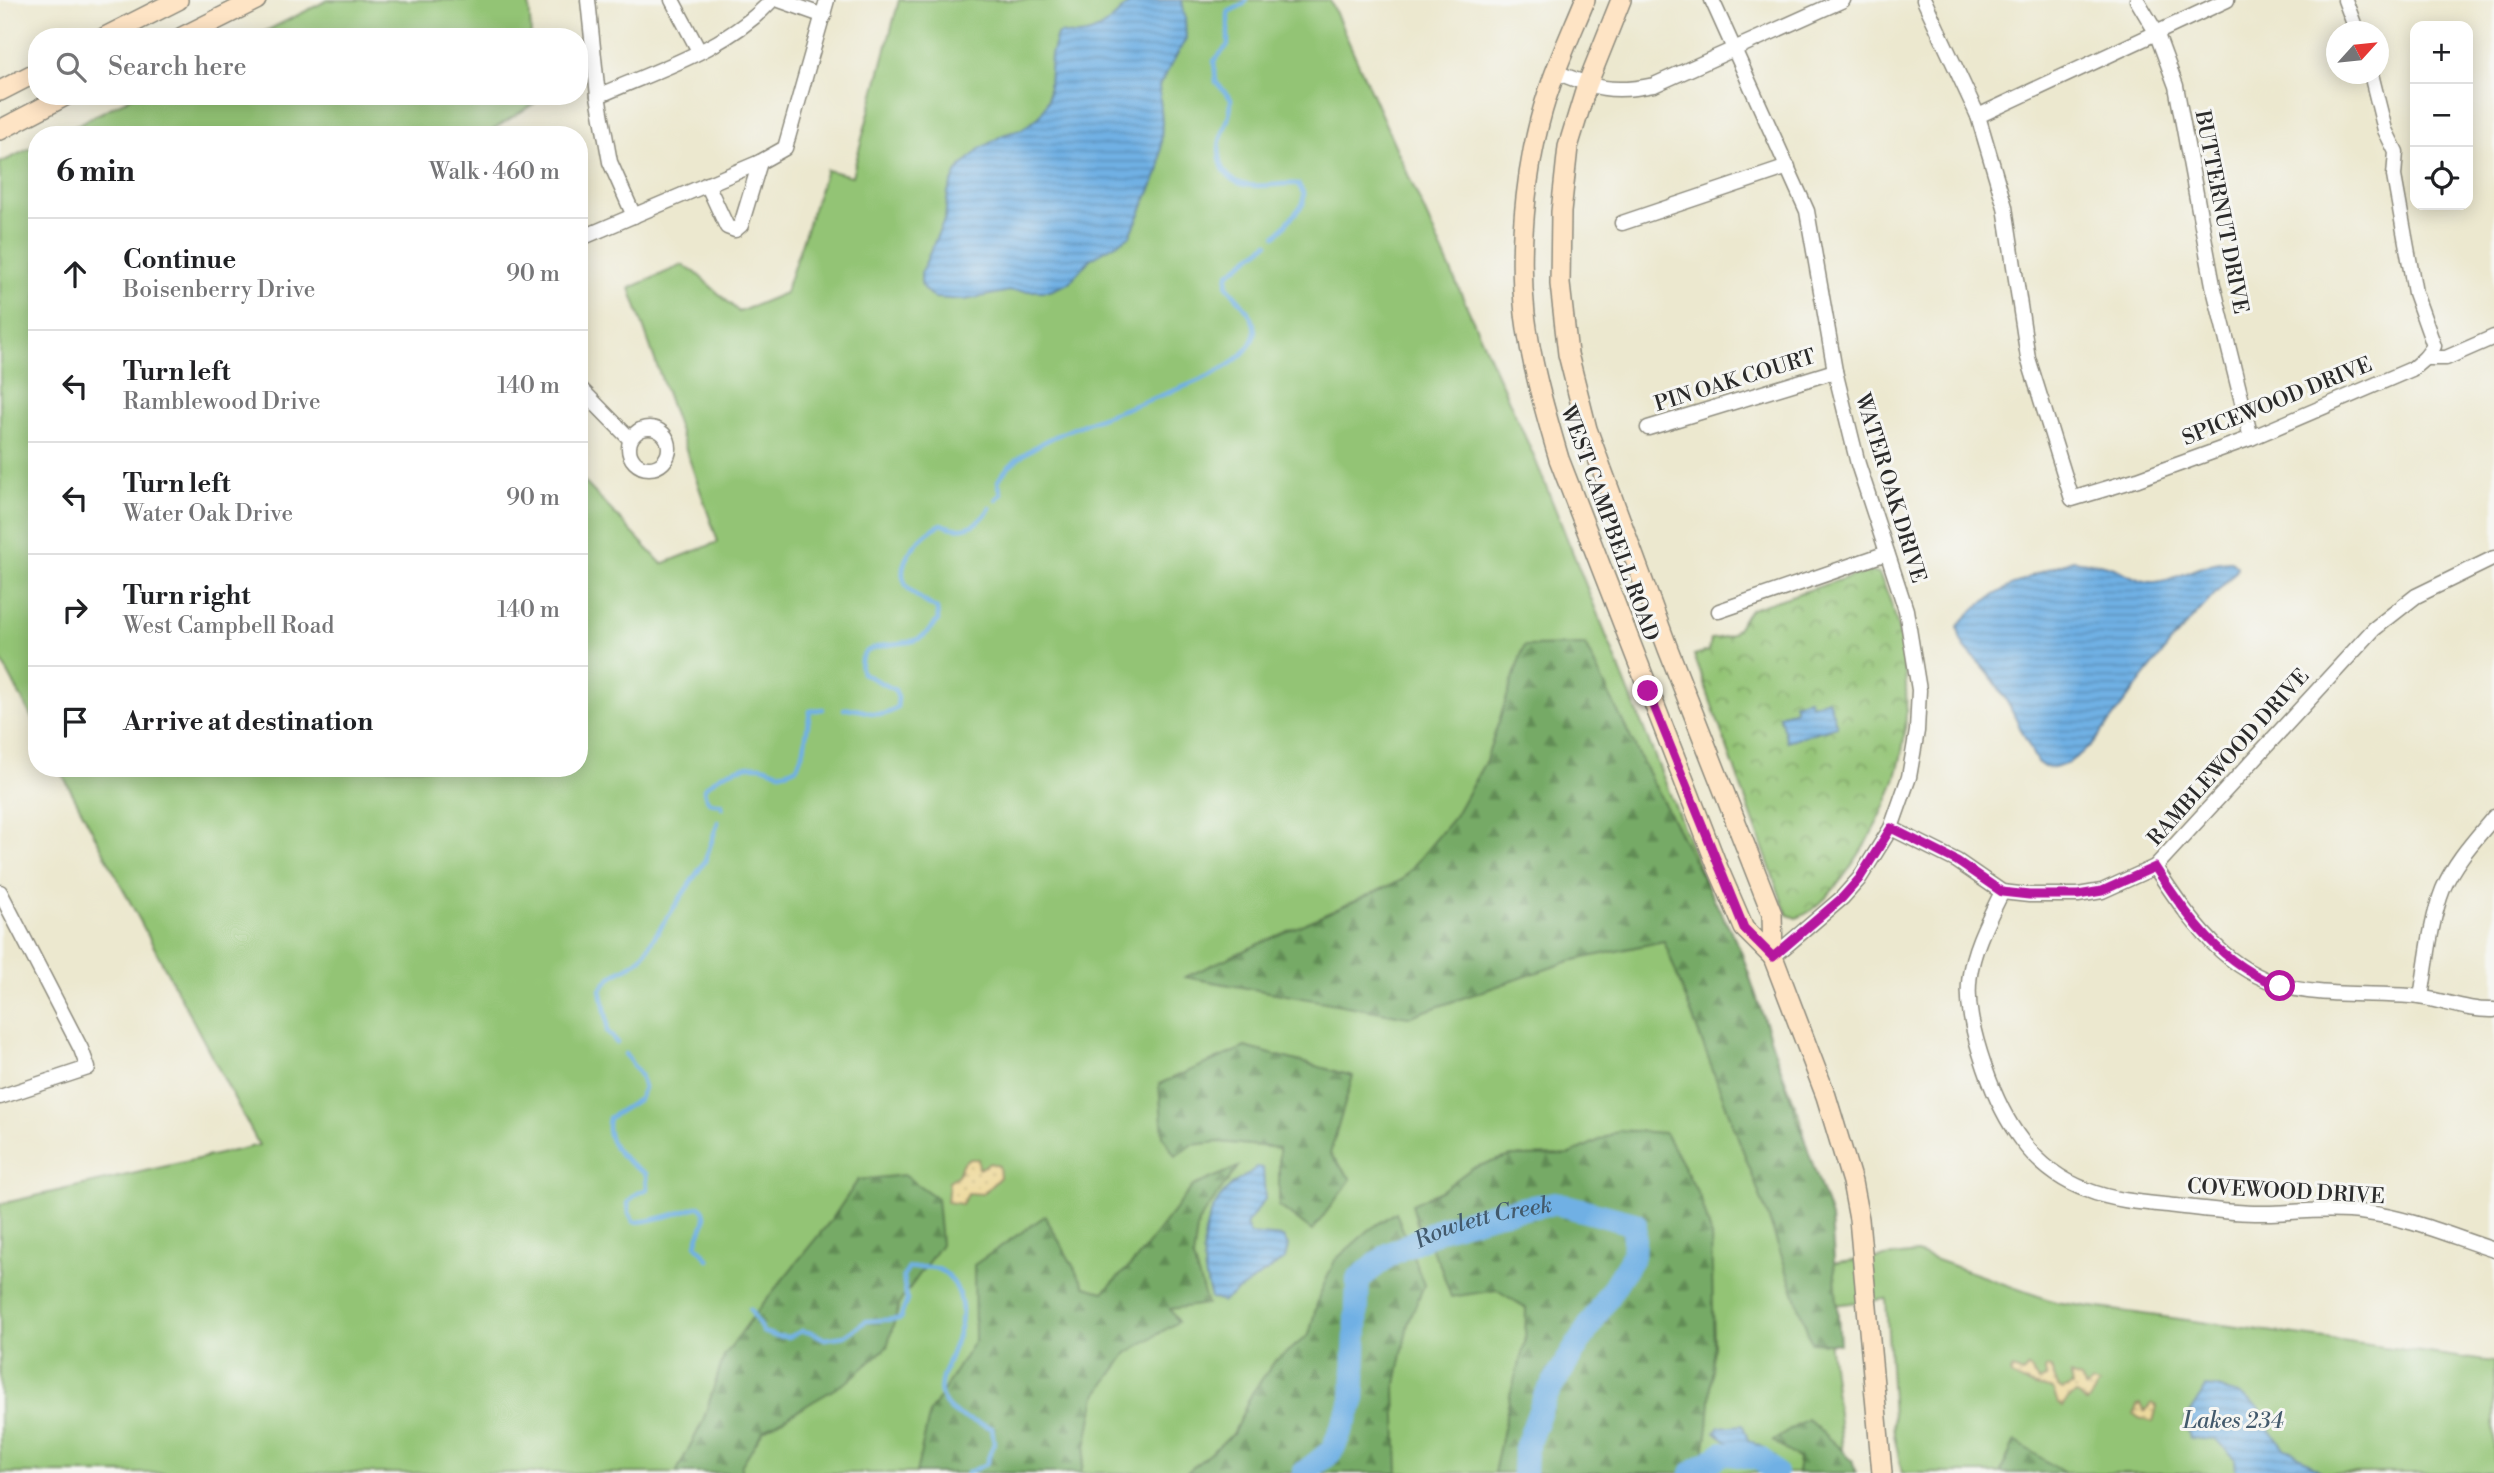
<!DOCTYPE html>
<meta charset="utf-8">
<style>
body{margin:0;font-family:"Libre Bodoni",serif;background:#f6f6f6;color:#202124}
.controls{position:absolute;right:21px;top:21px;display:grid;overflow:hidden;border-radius:14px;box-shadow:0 4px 18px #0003}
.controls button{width:63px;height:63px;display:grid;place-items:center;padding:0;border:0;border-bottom:2px solid #e0e0e0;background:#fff;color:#202124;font:35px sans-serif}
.compass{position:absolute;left:2326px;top:21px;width:63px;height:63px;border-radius:50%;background:#fff;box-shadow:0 4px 18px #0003;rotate:63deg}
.stop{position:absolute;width:21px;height:21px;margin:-16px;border:5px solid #b5179e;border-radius:50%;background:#fff}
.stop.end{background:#b5179e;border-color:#fff;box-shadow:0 2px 7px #0008}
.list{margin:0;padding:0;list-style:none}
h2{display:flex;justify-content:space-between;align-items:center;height:91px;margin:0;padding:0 28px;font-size:30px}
h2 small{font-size:23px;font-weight:400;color:#757577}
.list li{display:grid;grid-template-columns:46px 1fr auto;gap:21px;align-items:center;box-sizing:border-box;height:112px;padding:0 28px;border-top:2px solid #e0e0e0}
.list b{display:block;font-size:26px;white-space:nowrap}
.list p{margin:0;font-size:23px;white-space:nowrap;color:#757577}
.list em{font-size:23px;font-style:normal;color:#757577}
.icon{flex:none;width:38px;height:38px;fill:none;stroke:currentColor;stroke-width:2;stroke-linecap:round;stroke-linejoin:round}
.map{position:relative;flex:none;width:2494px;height:1473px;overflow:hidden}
.search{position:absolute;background:#fff;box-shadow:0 4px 18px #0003;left:28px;top:28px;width:560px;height:77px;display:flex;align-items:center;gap:18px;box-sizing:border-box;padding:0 24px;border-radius:28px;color:#757577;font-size:26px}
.panel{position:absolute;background:#fff;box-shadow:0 4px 18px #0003;left:28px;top:126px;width:560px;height:651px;border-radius:28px}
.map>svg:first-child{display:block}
.grass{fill:#93c474;stroke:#5f7850;stroke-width:2}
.forest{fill:url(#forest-firs);stroke:#506a48;stroke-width:2}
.sand{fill:url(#sand-dots);stroke:#8c8264;stroke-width:2}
.park{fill:url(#park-crowns);stroke:#5f7850;stroke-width:2}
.water{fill:url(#water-rules);stroke:#4d6e88;stroke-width:2}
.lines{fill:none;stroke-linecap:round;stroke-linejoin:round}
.stream{stroke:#6fb0e4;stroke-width:4.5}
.river{stroke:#6fb0e4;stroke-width:24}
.street-casing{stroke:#8c8a7d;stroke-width:17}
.secondary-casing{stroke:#8c8a7d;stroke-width:22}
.street{stroke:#fff;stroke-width:14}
.secondary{stroke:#fee4c5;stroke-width:19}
.route{stroke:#b5179e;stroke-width:9}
.labels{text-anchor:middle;stroke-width:6;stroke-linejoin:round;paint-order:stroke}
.street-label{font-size:21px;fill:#2b2b2b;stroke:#f6f6f2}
.water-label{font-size:23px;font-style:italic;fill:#435a6c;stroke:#f6f6f2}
</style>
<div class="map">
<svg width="2494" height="1473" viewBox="0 0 2494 1473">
<defs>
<pattern id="forest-firs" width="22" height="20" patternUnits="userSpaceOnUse" patternTransform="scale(1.75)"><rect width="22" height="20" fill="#76aa66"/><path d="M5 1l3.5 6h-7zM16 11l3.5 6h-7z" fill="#618b54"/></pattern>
<pattern id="sand-dots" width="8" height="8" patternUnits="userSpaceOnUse" patternTransform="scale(1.75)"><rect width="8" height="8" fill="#eeda9e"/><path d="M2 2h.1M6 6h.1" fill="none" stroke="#cb8" stroke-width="1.8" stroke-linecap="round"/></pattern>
<pattern id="park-crowns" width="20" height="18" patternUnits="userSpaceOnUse" patternTransform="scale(1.75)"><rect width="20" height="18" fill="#93c474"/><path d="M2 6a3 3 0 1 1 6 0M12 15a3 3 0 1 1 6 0" fill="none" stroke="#789f5f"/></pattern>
<pattern id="water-rules" width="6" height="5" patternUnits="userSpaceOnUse" patternTransform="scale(1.75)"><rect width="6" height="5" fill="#6fb0e4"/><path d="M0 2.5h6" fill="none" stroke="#5b8fb9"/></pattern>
</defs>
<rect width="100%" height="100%" fill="#f6f6f2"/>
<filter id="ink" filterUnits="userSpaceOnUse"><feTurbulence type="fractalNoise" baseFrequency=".0143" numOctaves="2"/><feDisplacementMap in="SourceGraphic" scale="14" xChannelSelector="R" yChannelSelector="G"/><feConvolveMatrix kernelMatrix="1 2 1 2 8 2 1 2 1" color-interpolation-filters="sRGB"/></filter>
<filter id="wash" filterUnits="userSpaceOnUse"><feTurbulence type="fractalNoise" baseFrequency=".00686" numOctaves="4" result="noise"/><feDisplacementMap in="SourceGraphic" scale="28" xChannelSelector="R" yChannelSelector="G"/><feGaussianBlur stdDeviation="1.57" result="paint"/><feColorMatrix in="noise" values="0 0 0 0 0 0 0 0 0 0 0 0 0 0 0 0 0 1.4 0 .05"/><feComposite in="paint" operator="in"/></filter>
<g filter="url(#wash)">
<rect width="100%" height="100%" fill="#ece8cf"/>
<!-- grass -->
<g class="grass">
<path d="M 328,0 L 529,0 L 531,37 L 254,37 Z"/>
<path d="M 899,0 L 1330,0 L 1535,459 L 1801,1119 L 1820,1265 L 1917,1253 L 2055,1302 L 2494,1362 L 2494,1473 L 1902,1473 L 1894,1435 L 1886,1299 L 1825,1306 L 1845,1473 L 0,1473 L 0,1204 L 259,1145 L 59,768 L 579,768 L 579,476 L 662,564 L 718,542 L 630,288 L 682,265 L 695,272 L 739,312 L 785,293 L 826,170 L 852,176 Z"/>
<path d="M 134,96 L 535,96 L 535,103 L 484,135 L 57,135 Z"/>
<path d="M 37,145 L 37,727 L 0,658 L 0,163 Z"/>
</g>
<!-- forest -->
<g class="forest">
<path d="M 1585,645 L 1644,765 L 1741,951 L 1831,1218 L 1840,1344 L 1811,1342 L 1771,1225 L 1664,941 L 1570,961 L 1408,1017 L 1185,977 L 1402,880 L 1455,816 L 1486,760 L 1524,646 Z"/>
<path d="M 1245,1047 L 1353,1076 L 1330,1154 L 1351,1179 L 1312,1231 L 1279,1206 L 1279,1148 L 1219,1142 L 1192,1145 L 1175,1156 L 1163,1136 L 1159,1084 Z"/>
<path d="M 1620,1130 L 1665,1133 L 1701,1199 L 1711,1234 L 1714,1345 L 1708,1428 L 1701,1473 L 1494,1473 L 1510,1395 L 1525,1343 L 1526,1308 L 1497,1290 L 1451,1297 L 1440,1265 L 1417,1223 L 1412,1204 L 1441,1191 L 1472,1168 L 1511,1156 L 1568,1155 Z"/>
<path d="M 1238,1167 L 1198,1222 L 1193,1259 L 1207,1304 L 1170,1309 L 1178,1322 L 1127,1353 L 1096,1396 L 1081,1473 L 916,1473 L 930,1412 L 975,1340 L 974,1265 L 1045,1216 L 1085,1287 L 1103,1292 L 1135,1261 L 1193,1186 Z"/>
<path d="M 904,1175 L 937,1198 L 941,1244 L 900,1302 L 887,1347 L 848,1381 L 763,1431 L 741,1466 L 741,1473 L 676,1473 L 703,1421 L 724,1356 L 760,1307 L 832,1219 L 858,1180 Z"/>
<path d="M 1396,1212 L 1424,1285 L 1408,1324 L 1395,1389 L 1398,1473 L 1186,1473 L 1233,1434 L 1252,1393 L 1275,1361 L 1309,1335 L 1319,1296 L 1335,1260 L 1369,1230 Z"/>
<path d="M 1807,1419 L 1852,1459 L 1856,1473 L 1797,1473 L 1799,1459 L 1773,1441 Z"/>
<path d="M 2015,1441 L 2063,1472 L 2063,1473 L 2000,1473 Z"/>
</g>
<!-- sand -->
<g class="sand">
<path d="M 968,1159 L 978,1159 L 979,1169 L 990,1163 L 999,1166 L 1000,1177 L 983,1194 L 968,1193 L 962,1204 L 947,1202 L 949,1181 L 958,1175 L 962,1164 Z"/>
<path d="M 2028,1367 L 2038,1381 L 2046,1378 L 2045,1369 L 2047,1367 L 2051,1368 L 2058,1387 L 2063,1390 L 2072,1386 L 2070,1375 L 2081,1379 L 2086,1388 L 2093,1383 L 2099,1385 L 2087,1403 L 2079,1395 L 2076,1394 L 2067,1400 L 2063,1407 L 2058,1403 L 2053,1390 C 2042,1387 2017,1383 2010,1374 L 2013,1369 L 2023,1373 Z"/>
<path d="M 2152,1403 L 2157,1406 L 2153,1422 L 2139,1418 L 2134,1414 L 2137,1405 L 2140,1404 L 2144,1411 Z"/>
</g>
<!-- park -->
<path class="park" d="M 1867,571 L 1879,574 C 1905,627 1912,694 1902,752 C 1895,793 1873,834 1850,868 C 1838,885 1817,912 1796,918 L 1788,915 L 1783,904 L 1694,655 L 1709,651 L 1711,639 C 1741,637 1734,627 1751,609 Z"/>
<!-- water -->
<g class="water">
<path d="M 1132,0 L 1182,0 L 1185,17 L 1186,39 L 1159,86 L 1162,121 L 1160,169 L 1130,236 L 1090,259 L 1069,283 L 1050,291 L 1010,291 L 965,300 L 935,298 L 924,290 L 921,283 L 921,273 L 945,218 L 948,192 L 957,171 L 978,150 L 1003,135 L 1022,129 L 1040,116 L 1048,100 L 1051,55 L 1057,35 L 1060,33 C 1094,42 1110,22 1132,0 Z"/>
<path d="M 2073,560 C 2086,562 2099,563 2111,567 C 2125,571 2137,582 2152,582 C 2180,581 2204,560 2231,561 L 2237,566 L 2236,571 L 2173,640 L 2091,746 L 2068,763 L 2055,768 L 2044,767 L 2037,762 C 2020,730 2007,694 1983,667 C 1969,651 1960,649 1958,626 C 1983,594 2035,573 2073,560 Z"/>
<path d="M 1809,699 L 1811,705 L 1828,699 L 1837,726 L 1787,741 L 1779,715 L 1796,710 L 1794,703 Z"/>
<path d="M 1257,1167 L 1263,1168 L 1265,1199 L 1246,1225 L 1250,1234 L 1283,1237 L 1288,1246 L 1285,1259 L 1222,1302 L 1211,1298 C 1199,1260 1198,1216 1231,1186 C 1239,1179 1249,1175 1257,1167 Z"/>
<path d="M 2206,1387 L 2218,1388 L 2238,1394 L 2259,1407 L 2271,1431 L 2285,1449 L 2292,1451 L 2323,1473 L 2236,1473 L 2235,1458 L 2216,1440 L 2190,1438 L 2185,1420 Z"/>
<path d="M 1743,1425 L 1748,1440 L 1761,1446 L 1775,1457 L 1768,1469 L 1751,1459 L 1741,1458 L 1735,1447 L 1715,1432 L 1719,1427 Z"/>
</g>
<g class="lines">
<!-- stream -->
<g class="stream">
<path d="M 1246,0 L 1244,4 L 1228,12 L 1228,45 L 1214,61 L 1216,82 L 1231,99 C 1231,117 1225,125 1220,141 C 1218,149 1220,161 1223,168 C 1236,196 1274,182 1298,184 L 1304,194 L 1303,204 L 1276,236"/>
<path d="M 996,500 L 1001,493 L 998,481 C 1036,413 1237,396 1254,336 C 1259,317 1237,299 1227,286 L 1228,274 L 1268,243"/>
<path d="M 844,709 C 867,707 880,723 897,707 L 898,698 L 895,690 L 862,673 C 852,641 895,646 913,641 C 924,638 931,629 938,620 L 937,609 C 927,603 912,595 906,585 C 893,562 923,532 942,524 C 962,534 979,526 990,508"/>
<path d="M 722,808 L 722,804 L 709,802 L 705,795 L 704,789 C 718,774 740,764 761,766 C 779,769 776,778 797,767 L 804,749 L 810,711 L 823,709"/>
<path d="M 617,1043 L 607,1031 L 607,1019 L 601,990 C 616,963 637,974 651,942 L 705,861 L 718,822"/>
<path d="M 625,1054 L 640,1075 L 644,1088 L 639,1099 L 609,1118 C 603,1144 626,1162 646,1174 L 647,1189 L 636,1194 L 628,1202 L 629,1213 L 634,1222 C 653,1222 682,1212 700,1206 C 712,1217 699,1231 696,1244 L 709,1260"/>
<path d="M 750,1309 L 763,1332 L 775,1336 L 789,1337 L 802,1331 L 813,1333 L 825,1339 L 845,1336 L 866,1321 L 900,1319 L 907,1300 L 903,1277 L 909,1268 C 929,1266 944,1265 955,1285 C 971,1313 956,1340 946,1367 C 943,1374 939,1386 941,1394 C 947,1417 973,1420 992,1428 L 994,1443 L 986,1464 L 967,1473"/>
</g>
<!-- river -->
<g class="river">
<path id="s1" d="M 1304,1473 L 1332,1451 L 1353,1402 L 1358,1279 L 1390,1254 L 1443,1228 L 1496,1213 L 1555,1203 L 1635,1224 L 1633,1256 L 1545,1397 L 1525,1451 L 1524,1473"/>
<path d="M 1692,1473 L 1723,1453 L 1761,1459 L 1775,1473"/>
</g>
</g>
</g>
<g filter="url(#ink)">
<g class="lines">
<defs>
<g id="street">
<path d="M 588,0 L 598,96 L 610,162 L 634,216"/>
<path d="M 672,0 L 699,51"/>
<path d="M 779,0 L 824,16"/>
<path d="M 1712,0 L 1807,211 L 1835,371 L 1858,464 L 1906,610 L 1919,690 L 1917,731 L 1909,777 L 1891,828 L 1859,879 L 1842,898 L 1773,957"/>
<path d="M 1924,0 L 1978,116 L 2005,207 L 2028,358 L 2072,499 L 2138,479 L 2251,438 L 2412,369 L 2425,358 L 2446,358 L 2494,337"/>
<path d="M 2137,0 L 2156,32 L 2176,86 L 2213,285 L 2251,438"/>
<path d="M 2345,0 L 2357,32"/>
<path d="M 1556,72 C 1595,88 1611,94 1654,85 L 1843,0"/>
<path d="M 2371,74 L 2385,130 L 2396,152 L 2394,176 L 2411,270 L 2415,293 L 2434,346 L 2425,358"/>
<path d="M 598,96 C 657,70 727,49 772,0"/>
<path d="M 1978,116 L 2227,0"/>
<path d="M 707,184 L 727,227 L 735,230 L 741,225 L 760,162"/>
<path d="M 1622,223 L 1788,167"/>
<path d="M 579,239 L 760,162 L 785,148 L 827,0"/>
<path d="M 579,387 L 630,439"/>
<circle cx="649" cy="448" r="20"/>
<path d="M 1648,428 L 1835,371"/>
<path d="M 1719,611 L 1887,553"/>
<path d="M 1891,828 L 1957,861 L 2002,892 L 2029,895 L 2078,895 L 2102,891 L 2155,867 L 2374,629 L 2416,596 L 2494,558"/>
<path d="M 2155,867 C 2197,931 2236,986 2318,992 C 2349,995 2379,994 2410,996 C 2438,998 2465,1011 2494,1010"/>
<path d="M 0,892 L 81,1049 L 88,1068 L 0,1097"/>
<path d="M 2002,892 C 1965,965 1958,989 1985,1068 C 2003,1121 2032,1170 2087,1190 C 2114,1201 2147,1203 2176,1206 C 2205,1209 2236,1214 2266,1213 C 2299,1212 2333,1208 2367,1213 C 2410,1218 2453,1237 2494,1250"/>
<path d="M 2421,997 C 2427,962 2430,922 2443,889 C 2455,861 2475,840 2494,817"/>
</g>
<g id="secondary">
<path d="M 1585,0 C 1574,27 1561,55 1551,84 C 1527,151 1517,243 1525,314 C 1531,364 1545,411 1559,459 L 1718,868 L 1744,928 L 1773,957"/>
<path d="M 1621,0 L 1587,85 L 1568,147 L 1561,212 L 1560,284 L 1568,354 L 1587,429 L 1668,649 L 1772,914 L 1773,957 L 1826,1096 L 1852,1182 L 1859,1219 L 1882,1473"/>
<path d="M 105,37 L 178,0"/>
<path d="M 182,37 L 256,0"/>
<path d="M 0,91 L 37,72"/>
<path d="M 0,130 L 65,96"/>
</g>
</defs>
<!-- street casing -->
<use href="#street" class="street-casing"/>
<!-- secondary casing -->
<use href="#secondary" class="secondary-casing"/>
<!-- street -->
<use href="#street" class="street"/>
<!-- secondary -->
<use href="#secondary" class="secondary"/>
</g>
</g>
<g class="lines" filter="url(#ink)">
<!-- route -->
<path class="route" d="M 1648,691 L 1744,928 L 1773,957 L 1842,898 L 1859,879 L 1891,828 L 1957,861 L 2002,892 L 2029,895 L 2078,895 L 2102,891 L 2155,867 C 2188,918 2221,965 2280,986"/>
</g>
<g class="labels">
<!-- street labels -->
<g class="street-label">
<text transform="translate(2222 212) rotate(79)" y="7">BUTTERNUT DRIVE</text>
<text transform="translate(1735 380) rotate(-17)" y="7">PIN OAK COURT</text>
<text transform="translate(2277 401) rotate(-22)" y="7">SPICEWOOD DRIVE</text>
<text transform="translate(1891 488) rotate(73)" y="7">WATER OAK DRIVE</text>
<text transform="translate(1610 523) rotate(70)" y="7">WEST CAMPBELL ROAD</text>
<text transform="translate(2228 757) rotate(-48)" y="7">RAMBLEWOOD DRIVE</text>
<text transform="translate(2286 1191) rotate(3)" y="7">COVEWOOD DRIVE</text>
</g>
<!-- water labels -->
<g class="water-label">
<text dy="8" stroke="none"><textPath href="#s1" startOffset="352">Rowlett Creek</textPath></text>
<text x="2233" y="1428">Lakes 234</text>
</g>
</g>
</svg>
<div class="controls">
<button>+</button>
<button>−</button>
<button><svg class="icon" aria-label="locate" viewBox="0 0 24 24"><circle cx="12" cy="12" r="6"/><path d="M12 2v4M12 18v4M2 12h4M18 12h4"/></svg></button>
</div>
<svg class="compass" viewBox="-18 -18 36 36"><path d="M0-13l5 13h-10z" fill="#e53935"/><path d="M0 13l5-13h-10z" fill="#757577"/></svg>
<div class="stop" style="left:2280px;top:986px"></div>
<div class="stop end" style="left:1648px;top:691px"></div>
<div class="search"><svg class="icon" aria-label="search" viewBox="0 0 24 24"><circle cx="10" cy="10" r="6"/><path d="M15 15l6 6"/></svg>Search here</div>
<section class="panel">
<h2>6 min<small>Walk · 460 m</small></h2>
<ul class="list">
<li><svg class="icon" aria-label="ahead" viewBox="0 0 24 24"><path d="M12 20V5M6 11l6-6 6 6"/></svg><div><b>Continue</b><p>Boisenberry Drive</p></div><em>90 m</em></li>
<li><svg class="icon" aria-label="left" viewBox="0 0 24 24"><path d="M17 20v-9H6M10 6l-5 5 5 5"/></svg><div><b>Turn left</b><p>Ramblewood Drive</p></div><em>140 m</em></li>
<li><svg class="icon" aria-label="left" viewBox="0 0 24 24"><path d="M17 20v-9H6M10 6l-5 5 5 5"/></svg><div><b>Turn left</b><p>Water Oak Drive</p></div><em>90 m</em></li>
<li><svg class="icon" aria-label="right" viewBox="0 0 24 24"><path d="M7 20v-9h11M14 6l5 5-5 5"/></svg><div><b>Turn right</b><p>West Campbell Road</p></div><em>140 m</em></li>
<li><svg class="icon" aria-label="arrive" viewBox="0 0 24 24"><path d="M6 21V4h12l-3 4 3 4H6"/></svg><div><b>Arrive at destination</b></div></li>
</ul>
</section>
</div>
